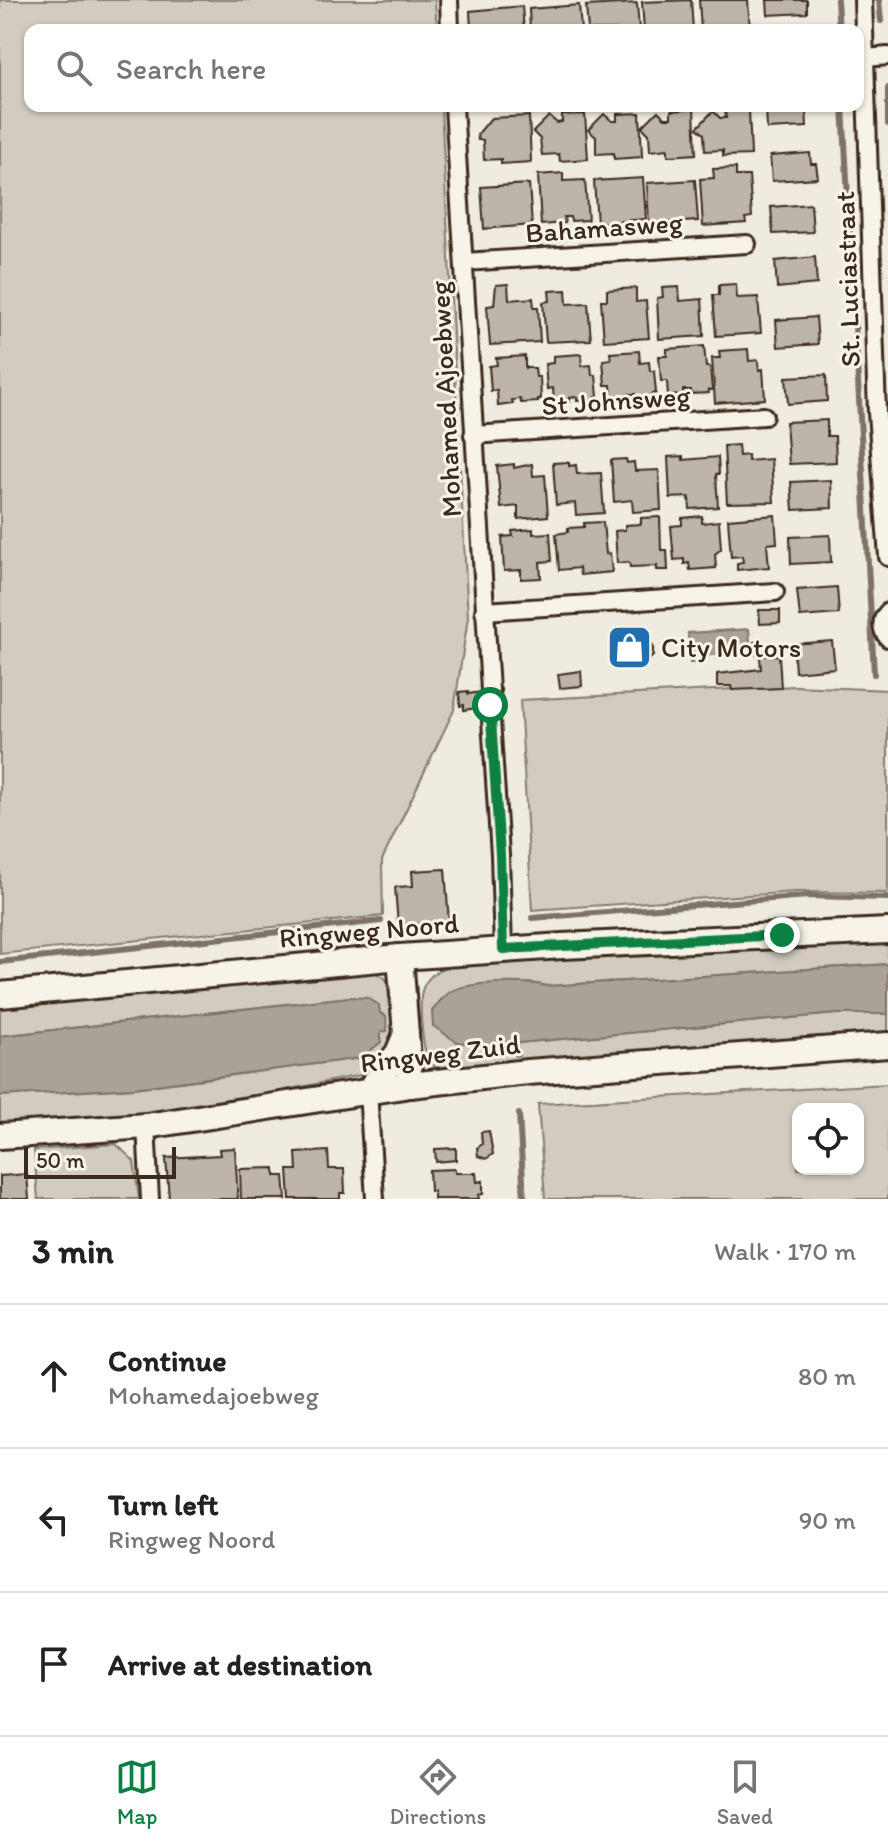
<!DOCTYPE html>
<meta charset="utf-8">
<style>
body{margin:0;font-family:Itim,sans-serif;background:#f2f2f2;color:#222}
.controls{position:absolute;right:24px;bottom:24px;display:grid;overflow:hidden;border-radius:16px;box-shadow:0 2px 6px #0004}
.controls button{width:72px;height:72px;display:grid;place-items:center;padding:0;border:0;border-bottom:2px solid #e0e0e0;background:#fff;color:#222;font:40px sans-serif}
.scale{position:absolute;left:24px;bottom:20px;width:152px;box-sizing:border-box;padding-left:8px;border:4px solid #3b2a1e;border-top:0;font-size:22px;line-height:28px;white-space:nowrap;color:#3b2a1e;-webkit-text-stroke:6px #f7f3e8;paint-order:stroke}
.stop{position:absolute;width:24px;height:24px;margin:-18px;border:6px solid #0b8043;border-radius:50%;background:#fff}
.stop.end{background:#0b8043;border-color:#fff;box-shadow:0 2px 8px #0008}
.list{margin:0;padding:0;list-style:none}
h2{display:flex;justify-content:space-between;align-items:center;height:104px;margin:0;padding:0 32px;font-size:34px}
h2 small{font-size:26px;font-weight:400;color:#767676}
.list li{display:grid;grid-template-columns:52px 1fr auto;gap:24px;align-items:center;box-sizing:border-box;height:144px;padding:0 32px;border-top:2px solid #e0e0e0}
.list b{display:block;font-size:30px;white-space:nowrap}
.list p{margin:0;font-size:26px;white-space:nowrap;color:#767676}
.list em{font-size:26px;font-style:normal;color:#767676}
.icon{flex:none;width:44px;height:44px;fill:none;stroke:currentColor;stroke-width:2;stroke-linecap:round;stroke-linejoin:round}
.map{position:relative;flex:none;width:888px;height:1199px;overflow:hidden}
.search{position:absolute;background:#fff;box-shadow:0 2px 6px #0004;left:24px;right:24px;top:24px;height:88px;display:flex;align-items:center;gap:20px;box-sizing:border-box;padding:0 28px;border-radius:16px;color:#767676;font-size:30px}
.sheet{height:536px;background:#fff}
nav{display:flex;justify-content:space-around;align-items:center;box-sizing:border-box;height:112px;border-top:2px solid #e0e0e0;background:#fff;font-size:22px;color:#767676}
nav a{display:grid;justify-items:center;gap:4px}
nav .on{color:#0b8043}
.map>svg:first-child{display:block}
.green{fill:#d1cbc0;stroke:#867a6f;stroke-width:2;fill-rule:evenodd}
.water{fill:#aaa296;stroke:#7e7266;stroke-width:2}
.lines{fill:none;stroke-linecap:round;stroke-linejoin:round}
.stream{stroke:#7e7266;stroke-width:6}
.building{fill:#bdb5aa;stroke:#3b2a1e;stroke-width:2}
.street-casing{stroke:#3b2a1e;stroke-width:22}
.secondary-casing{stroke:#3b2a1e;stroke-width:30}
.street{stroke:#f7f3e8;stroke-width:16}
.secondary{stroke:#f7f3e8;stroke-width:24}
.route{stroke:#0b8043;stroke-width:10}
.labels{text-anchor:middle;stroke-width:6;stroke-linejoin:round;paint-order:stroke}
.street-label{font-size:28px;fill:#3b2a1e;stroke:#f7f3e8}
.poi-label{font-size:28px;fill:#3b2a1e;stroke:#f7f3e8;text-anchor:start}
</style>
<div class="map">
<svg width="888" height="1199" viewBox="0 0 888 1199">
<rect width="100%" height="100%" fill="#efebe0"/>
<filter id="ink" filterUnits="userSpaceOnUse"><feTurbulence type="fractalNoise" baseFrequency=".0125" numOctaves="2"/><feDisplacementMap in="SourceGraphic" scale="16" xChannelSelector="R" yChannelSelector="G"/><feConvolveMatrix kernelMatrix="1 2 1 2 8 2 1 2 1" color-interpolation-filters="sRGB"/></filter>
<g filter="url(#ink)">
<!-- green -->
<g class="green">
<path d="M 0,0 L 435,0 L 437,30 L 30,30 L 30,106 L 441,106 L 468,618 L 454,710 L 382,860 L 383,916 L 0,954 Z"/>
<path d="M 795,686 L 888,690 L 888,893 L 796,892 L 532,910 L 520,700 Z"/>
<path d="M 888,942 L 888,964 L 547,986 L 532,983 L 441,999 L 436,1008 L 485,1046 L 836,1014 L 888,1014 L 888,1038 L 448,1073 C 440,1070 432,1067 428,1058 C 422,1047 418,1000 423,988 C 427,977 437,971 446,966 L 709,949 Z"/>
<path d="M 357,971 L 375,972 L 386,979 L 390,989 L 392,1037 L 377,1068 L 361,1075 L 140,1119 L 0,1129 L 0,1096 L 133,1088 L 361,1058 L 381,1042 L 381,1032 L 387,1031 L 380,1013 L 350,997 L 0,1036 L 0,1008 Z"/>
<path d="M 888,1084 L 888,1199 L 545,1199 L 538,1104 ZM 798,1109 L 858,1109 L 858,1169 L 798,1169 Z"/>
<path d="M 116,1144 L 134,1161 L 139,1199 L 38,1199 L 34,1150 Z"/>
</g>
<!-- water -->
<g class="water">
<path d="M 749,629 L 751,653 L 709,655 L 702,663 L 690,663 L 688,633 Z"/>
<path d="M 888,964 L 888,1014 L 836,1014 L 485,1046 L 457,1042 L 433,1026 L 432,1011 C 438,1005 442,997 450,992 C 467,981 527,981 547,986 Z"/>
<path d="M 349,997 L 368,998 L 379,1005 L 380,1013 L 386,1016 L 387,1031 L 381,1032 L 381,1042 L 361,1058 L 133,1088 L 0,1096 L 0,1036 Z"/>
</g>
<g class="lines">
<!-- stream -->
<g class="stream">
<path d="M 837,0 L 839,30"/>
<path d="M 879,0 L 881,21"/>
<path d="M 888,88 L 888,124"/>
<path d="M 843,106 L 874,674"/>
<path d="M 532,918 L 808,896 L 888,898"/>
<path d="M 0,962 L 381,921"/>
<path d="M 514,1038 L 517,1054"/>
<path d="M 519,1114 L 524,1199"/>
</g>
</g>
<!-- building -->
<g class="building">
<path d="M 691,0 L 693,30 L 644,30 L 642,2 Z"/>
<path d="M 699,0 L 748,0 L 750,30 L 701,30 Z"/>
<path d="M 767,0 L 807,0 L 807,13 L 768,15 Z"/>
<path d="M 637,3 L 639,30 L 588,30 L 586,6 Z"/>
<path d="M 579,5 L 581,30 L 530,30 L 529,9 Z"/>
<path d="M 522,6 L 524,30 L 471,30 L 470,11 Z"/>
<path d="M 766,106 L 806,106 L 807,127 L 767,129 Z"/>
<path d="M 694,109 L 696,154 L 668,156 L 668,149 L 650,151 L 649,134 L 642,127 L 658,111 L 665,118 L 671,118 L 671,111 Z"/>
<path d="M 749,110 L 751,155 L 723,156 L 723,150 L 705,151 L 704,134 L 697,128 L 713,111 L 720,118 L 726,118 L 725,111 Z"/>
<path d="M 640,113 L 642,157 L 614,159 L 614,153 L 596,154 L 596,137 L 588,130 L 604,114 L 612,121 L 617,121 L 617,114 Z"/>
<path d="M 585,114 L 588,159 L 560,161 L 559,154 L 542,155 L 540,139 L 533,132 L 549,116 L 557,123 L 562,122 L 562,115 Z"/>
<path d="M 529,116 L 531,162 L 501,164 L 501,159 L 484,160 L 483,140 L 478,140 L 477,135 L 491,118 Z"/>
<path d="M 810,153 L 811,164 L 816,164 L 818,178 L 772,181 L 770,156 Z"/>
<path d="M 736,168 L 736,176 L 749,176 L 752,217 L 745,218 L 746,223 L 703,226 L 700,179 L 714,178 L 713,169 Z"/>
<path d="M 563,173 L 563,181 L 585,180 L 588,220 L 571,221 L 570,217 L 564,217 L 565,223 L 541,225 L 538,175 Z"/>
<path d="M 643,178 L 646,219 L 597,223 L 594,181 Z"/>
<path d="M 695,180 L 698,221 L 649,224 L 647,183 Z"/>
<path d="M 529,184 L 532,225 L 484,229 L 481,187 Z"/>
<path d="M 811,204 L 813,232 L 773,234 L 771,207 Z"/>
<path d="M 815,257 L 817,284 L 777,288 L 775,261 Z"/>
<path d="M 508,284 L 509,300 L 533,298 L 534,307 L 538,307 L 540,342 L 490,345 L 487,306 L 494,305 L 496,285 Z"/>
<path d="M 736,284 L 737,298 L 758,297 L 761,333 L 716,336 L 713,295 L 719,295 L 719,285 Z"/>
<path d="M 679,287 L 680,301 L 702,299 L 704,336 L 659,339 L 657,298 L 663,297 L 662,288 Z"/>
<path d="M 636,288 L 636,302 L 646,301 L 649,338 L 604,341 L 601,300 L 607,300 L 607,290 Z"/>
<path d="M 566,290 L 567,304 L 588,303 L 591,340 L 546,342 L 543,302 L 550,301 L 549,291 Z"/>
<path d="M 816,317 L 818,344 L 778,347 L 776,320 Z"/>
<path d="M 704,346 L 706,367 L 710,367 L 712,390 L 708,390 L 709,393 L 691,394 L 691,390 L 683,390 L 683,395 L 668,396 L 667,381 L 661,381 L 659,356 L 667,356 L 667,349 Z"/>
<path d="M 748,349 L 749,361 L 758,360 L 759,370 L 763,369 L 765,399 L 715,403 L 712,358 L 720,358 L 719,351 Z"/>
<path d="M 639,351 L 640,363 L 649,362 L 650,371 L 654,371 L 656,393 L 652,394 L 652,396 L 635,398 L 635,394 L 627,394 L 627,399 L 612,400 L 611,385 L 605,385 L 603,360 L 611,359 L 610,353 Z"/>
<path d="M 581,354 L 582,366 L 591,365 L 592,375 L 596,375 L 598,397 L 594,397 L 594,400 L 577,401 L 577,397 L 569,398 L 569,402 L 554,403 L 553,388 L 547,389 L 545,364 L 553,363 L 553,356 Z"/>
<path d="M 525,356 L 525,368 L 535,368 L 536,377 L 540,377 L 541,399 L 538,399 L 538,402 L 521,403 L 520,399 L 512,400 L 513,404 L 498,406 L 497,390 L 491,391 L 489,366 L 497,365 L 496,358 Z"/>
<path d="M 826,375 L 827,401 L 788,404 L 786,377 Z"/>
<path d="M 827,420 L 827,436 L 835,436 L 836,462 L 789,464 L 786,422 Z"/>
<path d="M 738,445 L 739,456 L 748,455 L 748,461 L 771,459 L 774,502 L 727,503 L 724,446 Z"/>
<path d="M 683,456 L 683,460 L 718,457 L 719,474 L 716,474 L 718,507 L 690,509 L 689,497 L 670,498 L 668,457 Z"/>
<path d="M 626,459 L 627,463 L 634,462 L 635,471 L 659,470 L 661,510 L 633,512 L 632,500 L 614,502 L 611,460 Z"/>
<path d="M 569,462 L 569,466 L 576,465 L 577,474 L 601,473 L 604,513 L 576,515 L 575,503 L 556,505 L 553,463 Z"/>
<path d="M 514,464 L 514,468 L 532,464 L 533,476 L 545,475 L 548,516 L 518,519 L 518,506 L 501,508 L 497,466 Z"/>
<path d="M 831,480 L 832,508 L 793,510 L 791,482 Z"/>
<path d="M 775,515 L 777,543 L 767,544 L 769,567 L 737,570 L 737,563 L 743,562 L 742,556 L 731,557 L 728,519 Z"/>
<path d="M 702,516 L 702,523 L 719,521 L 721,549 L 715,554 L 716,568 L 690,570 L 689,563 L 684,564 L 684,559 L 674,560 L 671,526 L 682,525 L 682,518 Z"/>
<path d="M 660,517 L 661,550 L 667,550 L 668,570 L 657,570 L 657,566 L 630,567 L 629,562 L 617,563 L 615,531 L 625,530 L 625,525 L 641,524 L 641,518 Z"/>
<path d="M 603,522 L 606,554 L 610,553 L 612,572 L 580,575 L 579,568 L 559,570 L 556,534 L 568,532 L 568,528 L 584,527 L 584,523 Z"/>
<path d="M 533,529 L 533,534 L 550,533 L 552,561 L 540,562 L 541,578 L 521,579 L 521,570 L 504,571 L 502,537 L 513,536 L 512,531 Z"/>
<path d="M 830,535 L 831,562 L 791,564 L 790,537 Z"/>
<path d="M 837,587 L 839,614 L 800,617 L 797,590 Z"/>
<path d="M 759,610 L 780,610 L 780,623 L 760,624 Z"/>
<path d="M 647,639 L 653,646 L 653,656 L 647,661 L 628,663 L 622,658 L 621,647 L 626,640 Z"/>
<path d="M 760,641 L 766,645 L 765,656 L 779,655 L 781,688 L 732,690 L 731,686 L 717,686 L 717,674 L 761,669 L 760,657 L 753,653 L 751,648 L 754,642 Z"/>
<path d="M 832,641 L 835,668 L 795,672 L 793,644 Z"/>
<path d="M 581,671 L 582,686 L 560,688 L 558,674 Z"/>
<path d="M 501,689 L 502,704 L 464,710 L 464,705 L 460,706 L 459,692 L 468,691 L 468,694 Z"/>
<path d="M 445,869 L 449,922 L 398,925 L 395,887 L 413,886 L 412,871 Z"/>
<path d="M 489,1131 L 493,1154 L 486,1159 L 478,1156 L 477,1148 L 482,1144 L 481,1132 Z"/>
<path d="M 235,1148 L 238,1199 L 169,1199 L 166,1158 L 220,1155 L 219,1149 Z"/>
<path d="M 456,1148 L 456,1160 L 436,1162 L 435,1149 Z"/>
<path d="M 328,1151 L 329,1169 L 344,1169 L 345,1193 L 340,1193 L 340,1199 L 290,1199 L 288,1170 L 297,1170 L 296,1153 Z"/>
<path d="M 275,1168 L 275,1176 L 284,1176 L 286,1199 L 241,1199 L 240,1169 Z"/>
<path d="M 455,1169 L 455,1173 L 476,1173 L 477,1182 L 483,1181 L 483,1194 L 478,1195 L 479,1199 L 434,1199 L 434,1191 L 430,1191 L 429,1170 Z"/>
<path d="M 27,1174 L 29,1199 L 0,1199 L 0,1176 Z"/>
</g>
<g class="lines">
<defs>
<g id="street">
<path d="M 449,0 L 450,30"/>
<path d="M 863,0 L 877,413 L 888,557"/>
<path d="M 866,58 L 888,56"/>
<path d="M 454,106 L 490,690"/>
<path d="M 464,262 L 747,244"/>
<path d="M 473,435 L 764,416"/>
<path d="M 484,611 L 775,592"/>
<path d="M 888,612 C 880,620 881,630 888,638"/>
<path d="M 490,705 L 500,855 L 503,949"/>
<path d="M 368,1091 L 375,1199"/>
<path d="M 146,1126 L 150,1199"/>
</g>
<g id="secondary">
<path d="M 400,957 L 410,1085"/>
<path d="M 0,995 L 400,957 L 562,946 L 888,931"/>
<path d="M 368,1091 L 398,1053 L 406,1034"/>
<path d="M 0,1136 L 146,1126 L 410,1085 L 528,1072 L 888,1045"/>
</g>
</defs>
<!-- street casing -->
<use href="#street" class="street-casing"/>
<!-- secondary casing -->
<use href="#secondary" class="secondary-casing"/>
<!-- street -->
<use href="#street" class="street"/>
<!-- secondary -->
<use href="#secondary" class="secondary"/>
</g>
</g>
<g class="lines" filter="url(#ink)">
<!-- route -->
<path class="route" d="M 490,705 L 500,855 L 503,949 L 782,935"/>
</g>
<!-- icons -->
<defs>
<symbol id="shop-square" viewBox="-11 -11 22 22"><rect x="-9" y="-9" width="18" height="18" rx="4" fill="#1f6fb2" stroke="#f7f3e8"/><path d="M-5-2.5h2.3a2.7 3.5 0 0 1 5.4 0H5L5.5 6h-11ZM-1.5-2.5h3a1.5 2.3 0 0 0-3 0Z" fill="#fff"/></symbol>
</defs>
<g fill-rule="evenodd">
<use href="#shop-square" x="604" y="622" width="51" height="51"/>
</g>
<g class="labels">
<!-- street labels -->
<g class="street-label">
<text transform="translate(604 227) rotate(-4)" y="10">Bahamasweg</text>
<text transform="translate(847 279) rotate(-92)" y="10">St. Luciastraat</text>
<text transform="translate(445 399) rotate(-93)" y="10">Mohamed Ajoebweg</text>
<text transform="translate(616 400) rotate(-4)" y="10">St Johnsweg</text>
<text transform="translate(369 930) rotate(-5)" y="10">Ringweg Noord</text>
<text transform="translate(440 1053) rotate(-7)" y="10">Ringweg Zuid</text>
</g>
<!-- poi labels -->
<g class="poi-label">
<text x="661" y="657">City Motors</text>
</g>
</g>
</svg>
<div class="controls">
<button><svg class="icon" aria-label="locate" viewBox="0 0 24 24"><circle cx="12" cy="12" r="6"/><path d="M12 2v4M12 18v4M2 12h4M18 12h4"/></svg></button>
</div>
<div class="scale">50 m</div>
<div class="stop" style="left:490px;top:705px"></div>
<div class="stop end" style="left:782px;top:935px"></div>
<div class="search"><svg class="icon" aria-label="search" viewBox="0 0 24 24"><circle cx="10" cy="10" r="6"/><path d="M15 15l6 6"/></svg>Search here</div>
</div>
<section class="sheet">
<h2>3 min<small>Walk · 170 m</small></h2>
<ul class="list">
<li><svg class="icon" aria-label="ahead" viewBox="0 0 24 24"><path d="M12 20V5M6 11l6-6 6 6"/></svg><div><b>Continue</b><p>Mohamedajoebweg</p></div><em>80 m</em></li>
<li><svg class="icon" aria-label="left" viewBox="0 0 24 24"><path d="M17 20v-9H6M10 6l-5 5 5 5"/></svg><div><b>Turn left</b><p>Ringweg Noord</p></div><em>90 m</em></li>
<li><svg class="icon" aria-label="arrive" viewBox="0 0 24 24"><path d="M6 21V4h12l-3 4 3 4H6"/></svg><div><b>Arrive at destination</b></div></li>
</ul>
</section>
<nav>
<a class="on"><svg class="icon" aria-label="map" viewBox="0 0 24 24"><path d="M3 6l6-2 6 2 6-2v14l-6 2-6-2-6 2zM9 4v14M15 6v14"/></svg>Map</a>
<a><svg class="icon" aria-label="directions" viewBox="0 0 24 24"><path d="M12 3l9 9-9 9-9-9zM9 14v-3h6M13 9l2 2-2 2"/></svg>Directions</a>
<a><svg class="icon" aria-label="saved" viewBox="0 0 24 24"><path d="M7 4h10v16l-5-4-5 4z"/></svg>Saved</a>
</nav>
